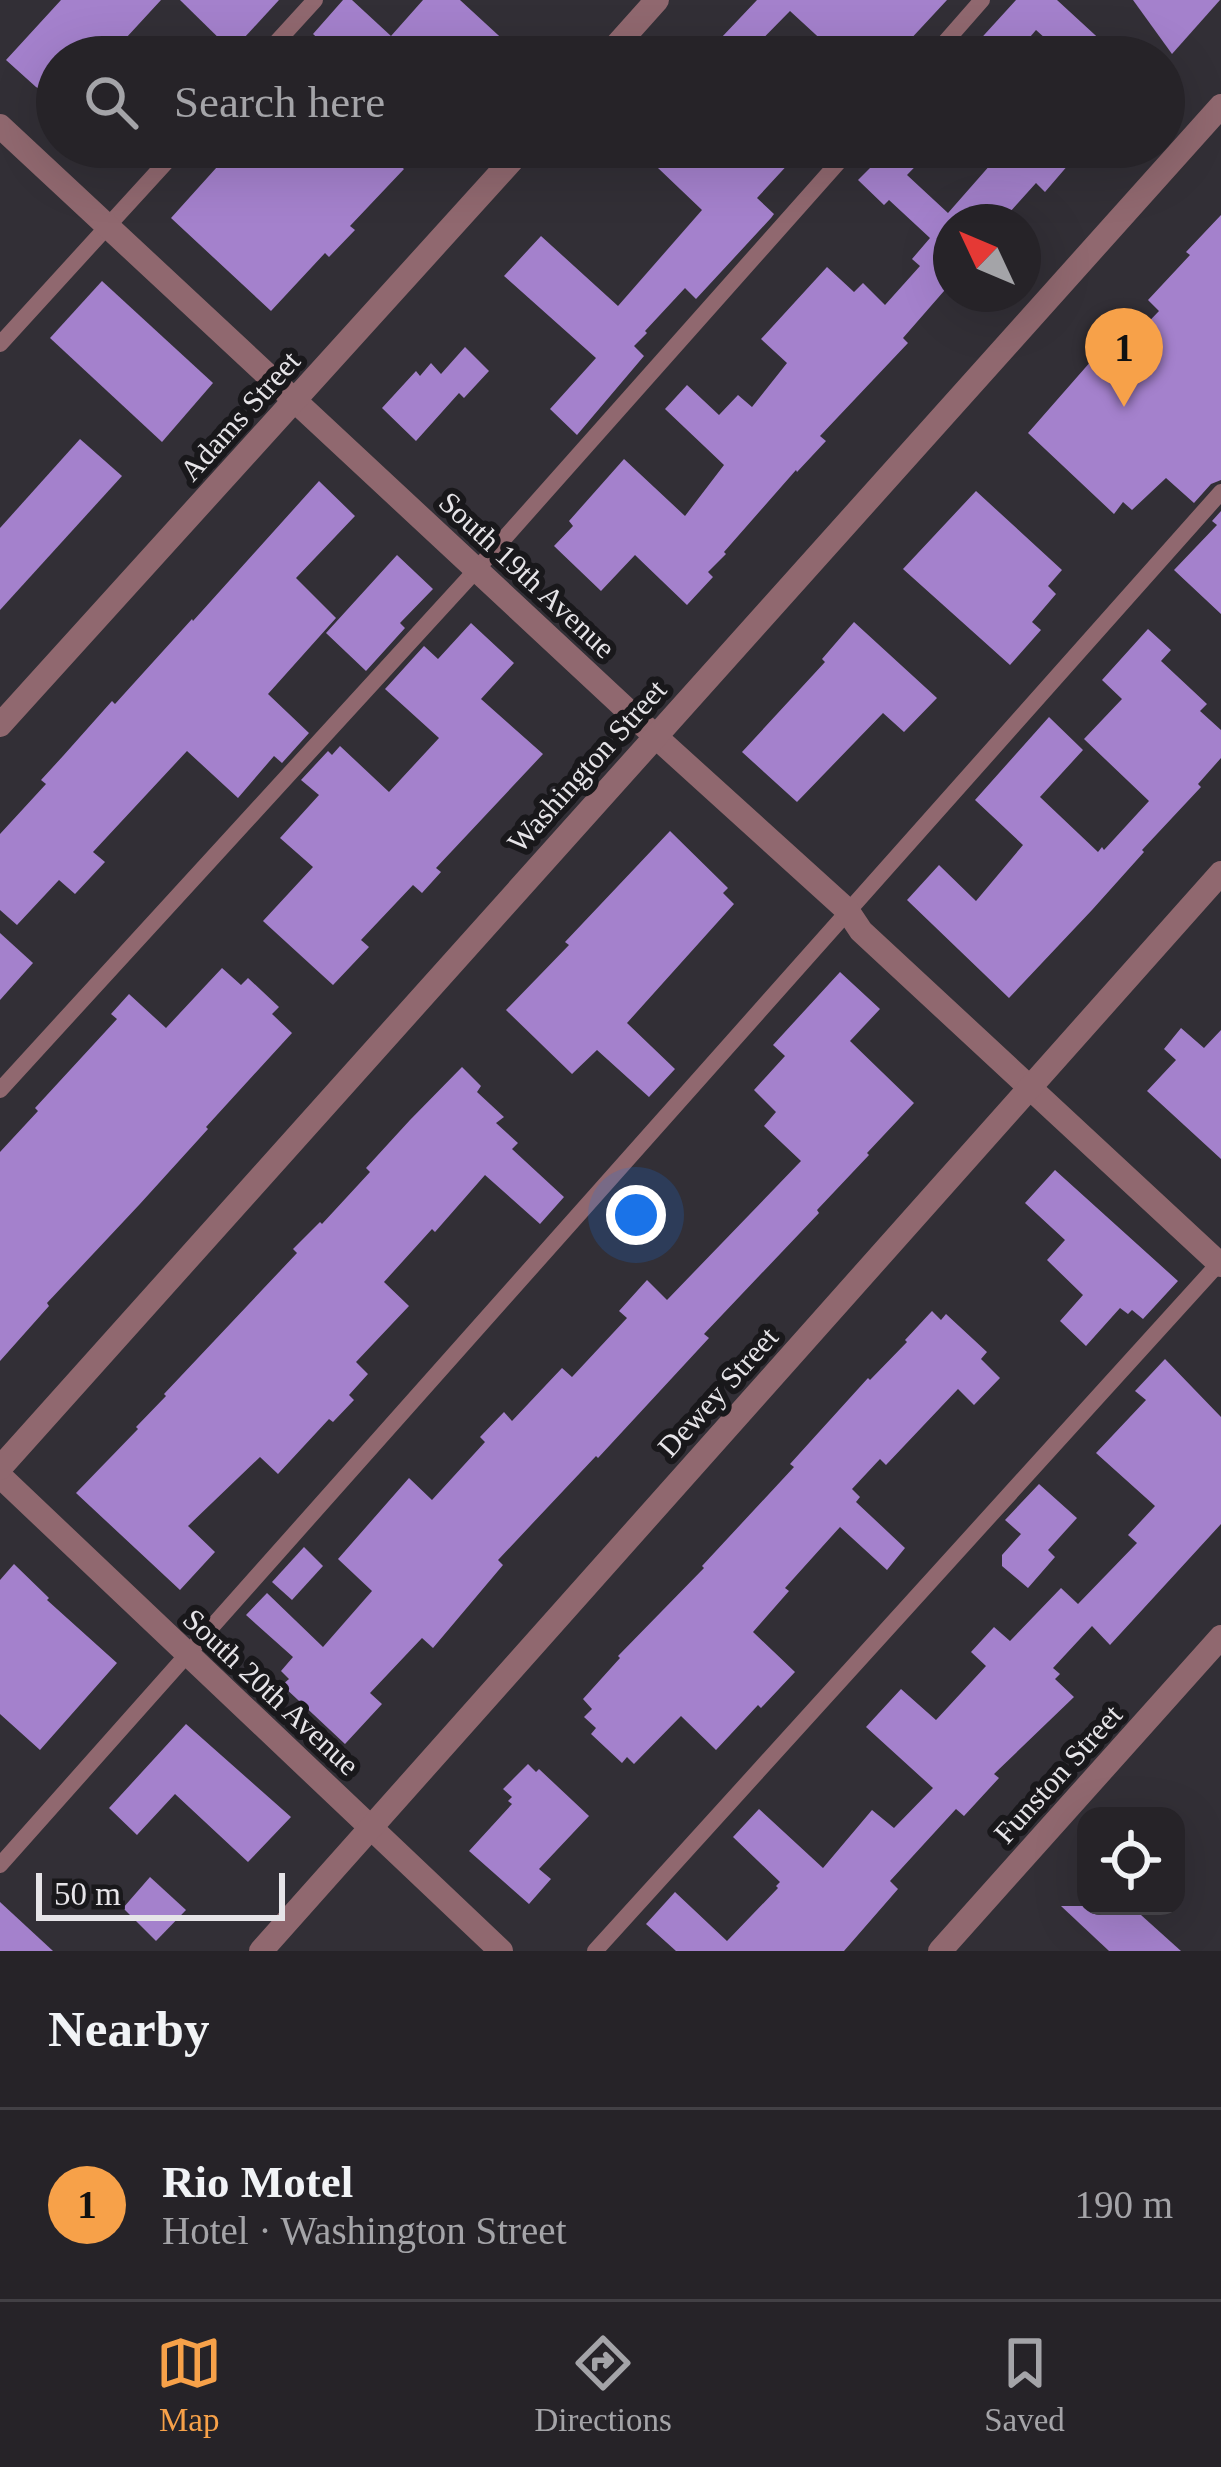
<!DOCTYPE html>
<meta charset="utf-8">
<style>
body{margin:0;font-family:"Times New Roman",serif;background:#2e2b30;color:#f1f3f6}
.controls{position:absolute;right:36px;bottom:36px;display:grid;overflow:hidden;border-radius:24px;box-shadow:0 12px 48px #0002}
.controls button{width:108px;height:108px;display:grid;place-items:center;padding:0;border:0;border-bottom:3px solid #424045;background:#262328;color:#f1f3f6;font:60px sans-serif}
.compass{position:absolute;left:933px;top:204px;width:108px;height:108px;border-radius:50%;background:#262328;box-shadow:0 12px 48px #0002;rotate:314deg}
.scale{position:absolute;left:36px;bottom:30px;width:249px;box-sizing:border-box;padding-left:12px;border:6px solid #e6e4e8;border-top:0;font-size:33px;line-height:42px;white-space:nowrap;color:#e6e4e8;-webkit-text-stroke:9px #19181b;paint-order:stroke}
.you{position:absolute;left:636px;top:1215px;width:42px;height:42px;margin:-30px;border:9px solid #fff;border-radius:50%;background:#1a73e8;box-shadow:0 0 0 18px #1a73e833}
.badge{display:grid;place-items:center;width:78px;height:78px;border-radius:50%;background:#f7a149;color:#111;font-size:39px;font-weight:700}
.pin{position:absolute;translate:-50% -99px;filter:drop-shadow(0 3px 6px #0008)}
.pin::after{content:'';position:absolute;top:63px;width:42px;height:36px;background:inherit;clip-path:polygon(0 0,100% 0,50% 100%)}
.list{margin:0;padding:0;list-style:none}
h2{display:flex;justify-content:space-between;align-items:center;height:156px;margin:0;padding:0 48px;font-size:51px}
h2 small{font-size:39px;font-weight:400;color:#a4a4a8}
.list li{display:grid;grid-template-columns:78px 1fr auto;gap:36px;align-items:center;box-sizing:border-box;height:192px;padding:0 48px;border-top:3px solid #424045}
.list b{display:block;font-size:45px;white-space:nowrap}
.list p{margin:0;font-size:39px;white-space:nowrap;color:#a4a4a8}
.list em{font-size:39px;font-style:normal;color:#a4a4a8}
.icon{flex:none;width:66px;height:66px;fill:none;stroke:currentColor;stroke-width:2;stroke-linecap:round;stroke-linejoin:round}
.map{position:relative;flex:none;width:1221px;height:1951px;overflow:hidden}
.search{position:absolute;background:#262328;box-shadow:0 12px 48px #0002;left:36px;right:36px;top:36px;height:132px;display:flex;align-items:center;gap:30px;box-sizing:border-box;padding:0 42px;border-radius:66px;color:#a4a4a8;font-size:45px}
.sheet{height:348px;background:#262328}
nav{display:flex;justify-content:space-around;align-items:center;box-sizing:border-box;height:168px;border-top:3px solid #424045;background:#262328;font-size:33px;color:#a4a4a8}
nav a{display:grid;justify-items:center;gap:6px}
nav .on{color:#f7a149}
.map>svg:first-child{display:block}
.building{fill:#a481cc}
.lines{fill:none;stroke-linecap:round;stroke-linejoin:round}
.service{stroke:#90686f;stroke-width:16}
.minor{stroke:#90686f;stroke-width:24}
.tertiary{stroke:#90686f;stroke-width:24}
.labels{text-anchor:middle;stroke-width:12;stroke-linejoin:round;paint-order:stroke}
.street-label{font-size:30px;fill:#e6e4e8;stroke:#19181b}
</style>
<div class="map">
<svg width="1221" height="1951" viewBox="0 0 1221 1951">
<rect width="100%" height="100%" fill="#322f36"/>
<!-- building -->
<g class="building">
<path d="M 61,0 L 161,0 L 126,38 L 146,57 L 57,57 L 57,76 L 43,91 L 36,87 L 6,60 Z"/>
<path d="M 180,0 L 279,0 L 232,51 Z"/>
<path d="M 343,0 L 352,0 L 391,36 L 423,0 L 460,0 L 522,57 L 338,57 L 313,34 Z"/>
<path d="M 757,0 L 947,0 L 894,57 L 840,57 L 790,11 L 745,57 L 703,57 Z"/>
<path d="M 1016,0 L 1057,0 L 1119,57 L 1066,57 L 1036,30 L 1013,57 L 964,57 Z"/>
<path d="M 1133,0 L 1220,0 L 1172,54 Z"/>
<path d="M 235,147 L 380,147 L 404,169 L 350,226 L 355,230 L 329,257 L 325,253 L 271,311 L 171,218 Z"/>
<path d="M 636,147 L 804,147 L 757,198 L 774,214 L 771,218 L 696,299 L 685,288 L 645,331 L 647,333 L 634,346 L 644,356 L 577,435 L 550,409 L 596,358 L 504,276 L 541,236 L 618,306 L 702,210 Z"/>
<path d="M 891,147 L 934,147 L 907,175 L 948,213 L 1006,147 L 1050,147 L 1069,164 L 1045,192 L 1036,183 L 1001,222 L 951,222 L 951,283 L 903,338 L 908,343 L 820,436 L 826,441 L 797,472 L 796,470 L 724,552 L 726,554 L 708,572 L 713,577 L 687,605 L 635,555 L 601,591 L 554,546 L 573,526 L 569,521 L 624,459 L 685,516 L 724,465 L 665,409 L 687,385 L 719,415 L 738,395 L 752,407 L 787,363 L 761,339 L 827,267 L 854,292 L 863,283 L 885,305 L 920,266 L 912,259 L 930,238 L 889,200 L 884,205 L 858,180 Z"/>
<path d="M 1221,215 L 1221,480 L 1211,484 L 1194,503 L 1166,478 L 1132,510 L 1123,502 L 1114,514 L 1028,433 L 1099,352 L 1110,362 L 1159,311 L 1148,300 L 1190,255 L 1186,252 Z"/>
<path d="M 102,281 L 213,383 L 162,442 L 50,338 Z"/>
<path d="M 465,347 L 489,371 L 464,398 L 459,393 L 416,441 L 382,408 L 416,371 L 420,376 L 431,363 L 441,374 Z"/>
<path d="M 80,439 L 122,476 L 0,610 L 0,528 Z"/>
<path d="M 319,481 L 355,516 L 296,578 L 336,618 L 268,694 L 309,733 L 282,763 L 274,756 L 238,798 L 187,751 L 93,852 L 105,862 L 75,894 L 59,880 L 17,925 L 0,910 L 0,834 L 46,784 L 41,780 L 63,756 L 112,701 L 115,704 L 192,619 L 193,621 Z"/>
<path d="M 976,491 L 1062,570 L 1048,586 L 1056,594 L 1032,622 L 1041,630 L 1010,665 L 903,569 Z"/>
<path d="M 1221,511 L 1221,614 L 1174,570 L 1217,525 L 1212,521 Z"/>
<path d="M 397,555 L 433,589 L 400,623 L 405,628 L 366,671 L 326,633 Z"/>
<path d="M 854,622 L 937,698 L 904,732 L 883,713 L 797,802 L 742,752 L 825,662 L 822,659 Z"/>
<path d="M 471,623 L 514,663 L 481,699 L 543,754 L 436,868 L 441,872 L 422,893 L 413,885 L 361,940 L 369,947 L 333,985 L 263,921 L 313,867 L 280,838 L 319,795 L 301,780 L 328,751 L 332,755 L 340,746 L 389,792 L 439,738 L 385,689 L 424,646 L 438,659 Z"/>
<path d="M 1148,629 L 1171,650 L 1161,661 L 1207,704 L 1200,711 L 1221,730 L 1221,758 L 1198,784 L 1201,787 L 1142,850 L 1144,852 L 1092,910 L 1009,998 L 907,900 L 939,865 L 976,901 L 1023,845 L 975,800 L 1049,717 L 1083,750 L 1040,797 L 1098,852 L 1102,847 L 1104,850 L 1149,801 L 1084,739 L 1122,699 L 1102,680 Z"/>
<path d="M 670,831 L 728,888 L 723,893 L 734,904 L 627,1023 L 675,1069 L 649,1097 L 597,1050 L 572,1074 L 506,1010 L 569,945 L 565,942 Z"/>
<path d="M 0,933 L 33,963 L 0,1000 Z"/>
<path d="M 222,968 L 241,985 L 248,978 L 279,1007 L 272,1014 L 292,1033 L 206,1127 L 208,1129 L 139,1205 L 47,1303 L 49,1306 L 0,1361 L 0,1152 L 38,1111 L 35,1108 L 117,1019 L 111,1014 L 129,994 L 166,1028 Z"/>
<path d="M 840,972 L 880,1009 L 850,1041 L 914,1103 L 867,1153 L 869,1155 L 817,1210 L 819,1213 L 704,1334 L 709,1338 L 598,1458 L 596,1456 L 498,1560 L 503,1565 L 433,1648 L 422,1638 L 370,1693 L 382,1704 L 345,1744 L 282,1685 L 289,1679 L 281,1671 L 293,1657 L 246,1615 L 267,1593 L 323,1647 L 372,1591 L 338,1559 L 409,1478 L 432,1500 L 485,1442 L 480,1437 L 504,1412 L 512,1421 L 562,1368 L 572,1377 L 627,1318 L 619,1311 L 647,1280 L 667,1300 L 801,1161 L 764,1126 L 776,1112 L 754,1090 L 785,1056 L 773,1045 Z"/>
<path d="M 1181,1028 L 1204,1048 L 1221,1030 L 1221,1159 L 1147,1091 L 1176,1060 L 1164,1049 Z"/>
<path d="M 462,1067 L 481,1086 L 477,1092 L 504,1117 L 496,1123 L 518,1143 L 512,1149 L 564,1197 L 540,1224 L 485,1175 L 435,1232 L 432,1229 L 384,1282 L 409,1306 L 356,1362 L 368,1374 L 349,1395 L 354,1400 L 333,1422 L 329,1419 L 278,1474 L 260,1457 L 188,1526 L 215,1552 L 180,1590 L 76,1493 L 138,1429 L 136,1427 L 166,1396 L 164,1394 L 297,1253 L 293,1249 L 320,1222 L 322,1224 L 370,1172 L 366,1168 L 410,1120 Z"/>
<path d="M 1055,1170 L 1178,1281 L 1143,1319 L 1132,1310 L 1128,1314 L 1120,1308 L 1086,1346 L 1060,1321 L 1083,1295 L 1047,1260 L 1065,1240 L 1025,1203 Z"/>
<path d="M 932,1311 L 941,1320 L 946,1314 L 987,1352 L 981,1359 L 1000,1378 L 974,1405 L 958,1389 L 886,1465 L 880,1459 L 852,1489 L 860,1497 L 856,1502 L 905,1548 L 887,1570 L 840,1527 L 785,1588 L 789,1591 L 753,1632 L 795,1672 L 761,1708 L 758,1705 L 716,1750 L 681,1716 L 634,1764 L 627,1757 L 622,1763 L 591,1734 L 596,1728 L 584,1717 L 592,1709 L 583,1699 L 620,1658 L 618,1656 L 704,1568 L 702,1566 L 794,1467 L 790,1464 L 868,1378 L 870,1380 L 907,1342 L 905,1340 Z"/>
<path d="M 1165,1359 L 1221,1417 L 1221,1524 L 1110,1645 L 1092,1626 L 1053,1668 L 1060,1674 L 1055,1679 L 1074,1697 L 994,1774 L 999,1778 L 964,1816 L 956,1809 L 890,1881 L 898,1889 L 844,1951 L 676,1951 L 646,1924 L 675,1892 L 727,1941 L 778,1888 L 776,1886 L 780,1882 L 733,1837 L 759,1809 L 823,1868 L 872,1810 L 894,1828 L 933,1788 L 866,1727 L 901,1689 L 936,1720 L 986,1666 L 971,1652 L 994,1627 L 1010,1641 L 1061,1588 L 1078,1604 L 1137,1543 L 1128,1535 L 1155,1506 L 1096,1453 L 1146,1400 L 1135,1391 Z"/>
<path d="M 1039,1484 L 1077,1518 L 1048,1550 L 1055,1557 L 1028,1588 L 1002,1566 L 1002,1555 L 1021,1534 L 1005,1520 Z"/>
<path d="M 304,1547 L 323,1566 L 292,1600 L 272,1582 Z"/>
<path d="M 14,1564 L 49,1598 L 47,1600 L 117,1663 L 40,1750 L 0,1714 L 0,1580 Z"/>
<path d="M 186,1724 L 291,1817 L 248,1862 L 175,1794 L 137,1835 L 109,1808 Z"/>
<path d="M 528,1764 L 536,1772 L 539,1769 L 589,1816 L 539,1869 L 551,1879 L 529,1904 L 469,1851 L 512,1804 L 508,1801 L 512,1797 L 503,1789 Z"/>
<path d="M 150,1877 L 186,1910 L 156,1941 L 123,1908 Z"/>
<path d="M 0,1902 L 53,1951 L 0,1951 Z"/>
<path d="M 1061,1906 L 1131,1906 L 1181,1951 L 1109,1951 Z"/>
</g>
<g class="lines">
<!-- service -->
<g class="service">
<path d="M 263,57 L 315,0"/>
<path d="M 932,57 L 982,0"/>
<path d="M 0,344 L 180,147"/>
<path d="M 0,1090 L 477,569 L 852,147"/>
<path d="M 0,1865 L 1221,492"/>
<path d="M 595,1951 L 1221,1261"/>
</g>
<!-- minor -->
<g class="minor">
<path d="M 606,57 L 657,0"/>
<path d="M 0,126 L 655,736 L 847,910 L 861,931 L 1221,1265"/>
<path d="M 0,725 L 524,147"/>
<path d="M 0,1476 L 501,1951"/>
<path d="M 261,1951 L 1221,873"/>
<path d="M 940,1951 L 1221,1637"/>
</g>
<!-- tertiary -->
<path class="tertiary" d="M 0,1468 L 1221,106"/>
</g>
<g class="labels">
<!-- street labels -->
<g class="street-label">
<text transform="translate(240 416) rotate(-48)" y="10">Adams Street</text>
<text transform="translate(527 575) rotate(43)" y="10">South 19th Avenue</text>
<text transform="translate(587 766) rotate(-48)" y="10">Washington Street</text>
<text transform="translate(718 1392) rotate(-48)" y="10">Dewey Street</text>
<text transform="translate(271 1692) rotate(43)" y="10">South 20th Avenue</text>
<text transform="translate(1058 1774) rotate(-48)" y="10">Funston Street</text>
</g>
</g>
</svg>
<div class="controls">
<button><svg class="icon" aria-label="locate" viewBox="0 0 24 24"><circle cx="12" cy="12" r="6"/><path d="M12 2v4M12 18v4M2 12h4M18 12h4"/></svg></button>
</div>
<svg class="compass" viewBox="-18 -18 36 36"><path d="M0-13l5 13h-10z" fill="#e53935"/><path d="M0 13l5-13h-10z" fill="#a4a4a8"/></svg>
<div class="scale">50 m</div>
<div class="you"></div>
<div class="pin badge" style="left:1124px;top:407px">1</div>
<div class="search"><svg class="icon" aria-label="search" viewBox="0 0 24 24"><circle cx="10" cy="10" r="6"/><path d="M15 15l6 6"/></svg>Search here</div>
</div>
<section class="sheet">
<h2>Nearby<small></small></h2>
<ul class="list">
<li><span class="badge">1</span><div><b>Rio Motel</b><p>Hotel · Washington Street</p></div><em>190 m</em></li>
</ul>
</section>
<nav>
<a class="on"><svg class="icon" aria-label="map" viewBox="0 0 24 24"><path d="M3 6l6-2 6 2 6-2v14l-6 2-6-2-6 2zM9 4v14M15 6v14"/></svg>Map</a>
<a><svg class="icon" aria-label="directions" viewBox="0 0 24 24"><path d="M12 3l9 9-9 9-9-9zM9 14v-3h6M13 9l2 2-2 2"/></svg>Directions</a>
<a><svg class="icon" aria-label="saved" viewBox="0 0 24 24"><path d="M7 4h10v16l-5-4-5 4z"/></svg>Saved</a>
</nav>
